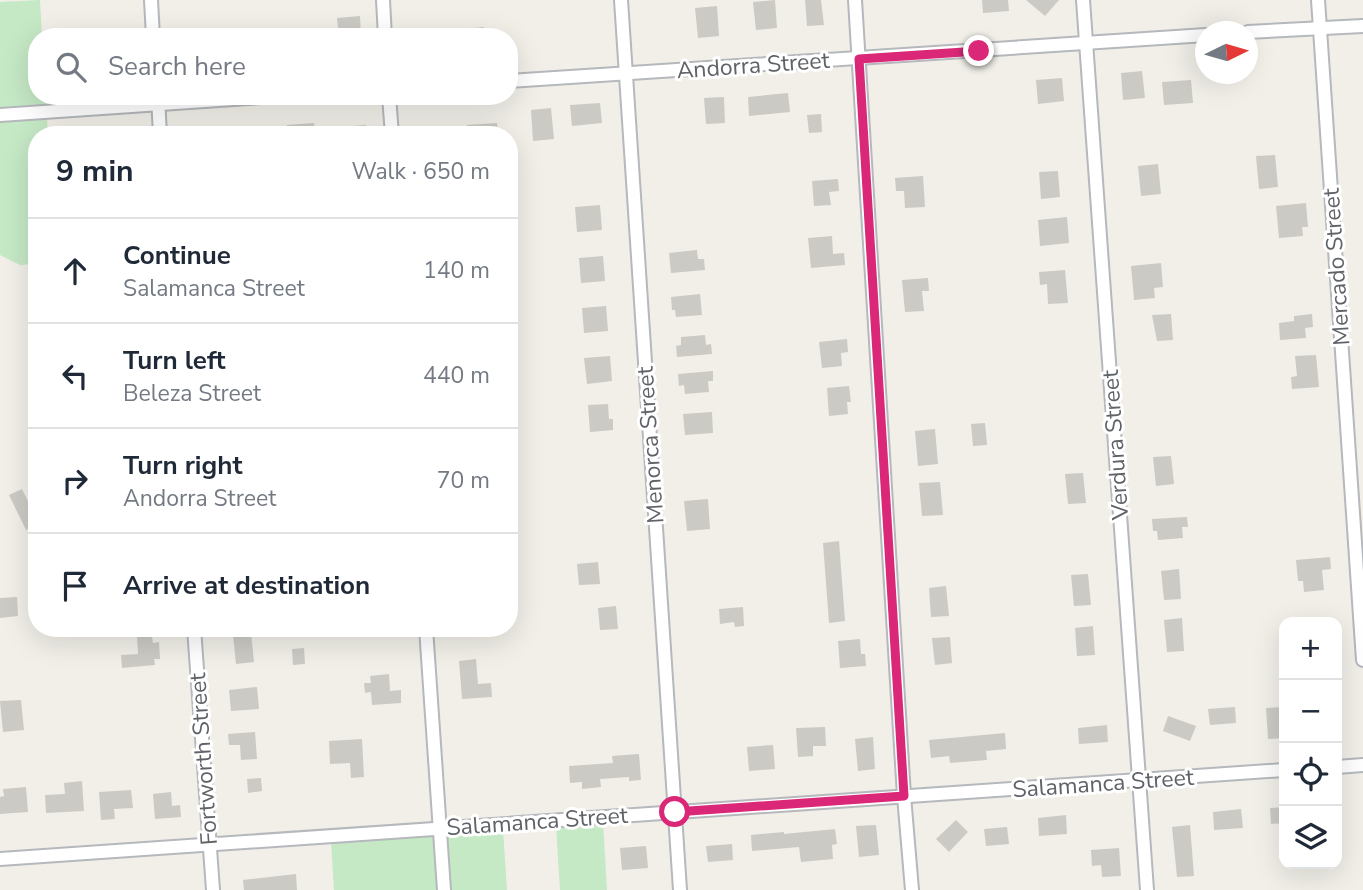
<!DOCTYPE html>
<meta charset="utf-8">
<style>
body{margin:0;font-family:"Nunito Sans",sans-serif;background:#f2f2f3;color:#1f2937}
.controls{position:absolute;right:21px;bottom:21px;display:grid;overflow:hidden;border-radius:14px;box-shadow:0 7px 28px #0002}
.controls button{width:63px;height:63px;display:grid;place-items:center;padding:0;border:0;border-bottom:2px solid #e0e1e3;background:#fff;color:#1f2937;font:35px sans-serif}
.compass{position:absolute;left:1195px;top:21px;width:63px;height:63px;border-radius:50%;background:#fff;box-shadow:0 7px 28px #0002;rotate:85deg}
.stop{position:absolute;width:21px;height:21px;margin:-16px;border:5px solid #db2777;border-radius:50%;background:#fff}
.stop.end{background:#db2777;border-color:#fff;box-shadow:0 2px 7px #0008}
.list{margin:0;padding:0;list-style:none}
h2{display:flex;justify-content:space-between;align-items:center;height:91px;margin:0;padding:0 28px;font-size:30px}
h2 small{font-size:23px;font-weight:400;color:#747a83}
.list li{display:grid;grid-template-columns:46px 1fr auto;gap:21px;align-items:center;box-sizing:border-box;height:105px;padding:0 28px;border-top:2px solid #e0e1e3}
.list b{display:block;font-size:26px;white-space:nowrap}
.list p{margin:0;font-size:23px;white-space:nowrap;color:#747a83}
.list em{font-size:23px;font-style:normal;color:#747a83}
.icon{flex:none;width:38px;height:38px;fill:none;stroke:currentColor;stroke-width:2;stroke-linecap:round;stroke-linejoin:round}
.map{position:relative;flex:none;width:1363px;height:890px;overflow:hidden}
.search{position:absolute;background:#fff;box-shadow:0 7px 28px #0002;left:28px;top:28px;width:490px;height:77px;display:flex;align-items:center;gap:18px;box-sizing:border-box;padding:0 24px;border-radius:28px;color:#747a83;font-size:26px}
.panel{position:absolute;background:#fff;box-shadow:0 7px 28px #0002;left:28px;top:126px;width:490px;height:511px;border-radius:28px}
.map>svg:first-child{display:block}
.green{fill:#c5e8c5}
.building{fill:#cccac5}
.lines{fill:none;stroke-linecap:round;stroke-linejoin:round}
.minor-casing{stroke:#b5b8bc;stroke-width:16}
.minor{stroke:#fff;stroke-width:12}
.route{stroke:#db2777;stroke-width:9}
.labels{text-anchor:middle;stroke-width:6;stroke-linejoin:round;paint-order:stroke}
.street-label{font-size:23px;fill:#5f6368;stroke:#fff}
</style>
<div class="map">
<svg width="1363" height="890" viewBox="0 0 1363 890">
<rect width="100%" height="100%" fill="#f1efe8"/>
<!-- green -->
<g class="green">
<path d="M 40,0 L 42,37 L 37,37 L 37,96 L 46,96 L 46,106 L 0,110 L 0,2 Z"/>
<path d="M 47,117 L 48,135 L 37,135 L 37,264 L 20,265 L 0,255 L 0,121 Z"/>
<path d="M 603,822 L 607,890 L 560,890 L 556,825 Z"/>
<path d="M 503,829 L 507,890 L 451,890 L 447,833 Z"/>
<path d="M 434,833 L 438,890 L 334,890 L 331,841 Z"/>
</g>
<!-- building -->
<g class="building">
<path d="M 775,0 L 777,28 L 756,30 L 753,2 Z"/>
<path d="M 805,0 L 821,0 L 824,25 L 807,26 Z"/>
<path d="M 982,0 L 1008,0 L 1009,11 L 983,13 Z"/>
<path d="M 1026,0 L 1059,0 L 1045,16 Z"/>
<path d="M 717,6 L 719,36 L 698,38 L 695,8 Z"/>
<path d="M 360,16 L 361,37 L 339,37 L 337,18 Z"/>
<path d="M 484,27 L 485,37 L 464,37 L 464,29 Z"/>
<path d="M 1142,71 L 1145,98 L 1123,100 L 1121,73 Z"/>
<path d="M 1062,78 L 1064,101 L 1038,104 L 1036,80 Z"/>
<path d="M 1191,80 L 1193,103 L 1164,105 L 1162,82 Z"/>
<path d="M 788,93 L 790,112 L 749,116 L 748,97 Z"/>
<path d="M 724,97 L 725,123 L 706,124 L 704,98 Z"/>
<path d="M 600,103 L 602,123 L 572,126 L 570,105 Z"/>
<path d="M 551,108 L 554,139 L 533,141 L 531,110 Z"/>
<path d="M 821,114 L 822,132 L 809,133 L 807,115 Z"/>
<path d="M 314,123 L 315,135 L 288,135 L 287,125 Z"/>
<path d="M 497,123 L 498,135 L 468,135 L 467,125 Z"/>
<path d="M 366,125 L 367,135 L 327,135 L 327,128 Z"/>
<path d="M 1275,155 L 1278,187 L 1259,189 L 1256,156 Z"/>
<path d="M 1158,164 L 1161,194 L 1141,196 L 1138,166 Z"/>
<path d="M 1058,171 L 1060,197 L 1041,199 L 1039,172 Z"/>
<path d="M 923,176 L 925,207 L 905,208 L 904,191 L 896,191 L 895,178 Z"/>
<path d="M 838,179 L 839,191 L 829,192 L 831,205 L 814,206 L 812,181 Z"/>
<path d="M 1306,203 L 1308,227 L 1302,227 L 1303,236 L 1279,238 L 1276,206 Z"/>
<path d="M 600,205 L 602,230 L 577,232 L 575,207 Z"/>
<path d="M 1067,217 L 1069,243 L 1040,246 L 1038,220 Z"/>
<path d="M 832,236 L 833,254 L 844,253 L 845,265 L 811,268 L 808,238 Z"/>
<path d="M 697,250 L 698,259 L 704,259 L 705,270 L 671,273 L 669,253 Z"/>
<path d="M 603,256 L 605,281 L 581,283 L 579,258 Z"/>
<path d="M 1161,263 L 1163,287 L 1154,288 L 1155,298 L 1134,300 L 1131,266 Z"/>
<path d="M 1065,270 L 1068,303 L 1048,304 L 1047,284 L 1040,285 L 1039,272 Z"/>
<path d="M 928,278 L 929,291 L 922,291 L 924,311 L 905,312 L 902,280 Z"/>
<path d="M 700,294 L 702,315 L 676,317 L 675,310 L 672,310 L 671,297 Z"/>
<path d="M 606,306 L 608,331 L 584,333 L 582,308 Z"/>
<path d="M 1171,314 L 1173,340 L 1157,341 L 1152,315 Z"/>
<path d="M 1312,314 L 1313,327 L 1305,328 L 1306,338 L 1280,340 L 1279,323 L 1294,321 L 1294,316 Z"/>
<path d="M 705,335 L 706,345 L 711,344 L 712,354 L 677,357 L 676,346 L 681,345 L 681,337 Z"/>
<path d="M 847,339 L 848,352 L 841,353 L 842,366 L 822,368 L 819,342 Z"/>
<path d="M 1316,355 L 1319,387 L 1292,389 L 1291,377 L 1297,376 L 1295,356 Z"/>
<path d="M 610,356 L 612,381 L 587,384 L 584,358 Z"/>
<path d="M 713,371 L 713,381 L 708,381 L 709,392 L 685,394 L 684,385 L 679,386 L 678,374 Z"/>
<path d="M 849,386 L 851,402 L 847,402 L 848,414 L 829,416 L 827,388 Z"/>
<path d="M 608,404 L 609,419 L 613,419 L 613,430 L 590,432 L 588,405 Z"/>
<path d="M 712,412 L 713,433 L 685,435 L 683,414 Z"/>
<path d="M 985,423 L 987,445 L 973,446 L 971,424 Z"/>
<path d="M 935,429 L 938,464 L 918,466 L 915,431 Z"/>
<path d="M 1171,456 L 1174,484 L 1156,486 L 1153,457 Z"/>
<path d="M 1083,473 L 1086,503 L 1068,504 L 1065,474 Z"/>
<path d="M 940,482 L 943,515 L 922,516 L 919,483 Z"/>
<path d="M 22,489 L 28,501 L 37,497 L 37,525 L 26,530 L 9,495 Z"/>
<path d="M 708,499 L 710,529 L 687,531 L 684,501 Z"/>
<path d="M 1187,517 L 1188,527 L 1182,527 L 1183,538 L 1158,540 L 1157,531 L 1153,531 L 1152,519 Z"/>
<path d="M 839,541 L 845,621 L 829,623 L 823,543 Z"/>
<path d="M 1330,557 L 1331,569 L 1322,570 L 1324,590 L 1304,592 L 1303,581 L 1298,581 L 1296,560 Z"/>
<path d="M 598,562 L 600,584 L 579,585 L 577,564 Z"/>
<path d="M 1179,569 L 1181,599 L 1164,600 L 1161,571 Z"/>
<path d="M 1088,574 L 1091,605 L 1074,606 L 1071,575 Z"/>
<path d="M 946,586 L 949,616 L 931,617 L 929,588 Z"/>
<path d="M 17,597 L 18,616 L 0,618 L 0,598 Z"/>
<path d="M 616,606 L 618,629 L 600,630 L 598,608 Z"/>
<path d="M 743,607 L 744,626 L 735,627 L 734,622 L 720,624 L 719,609 Z"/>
<path d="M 1182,618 L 1184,651 L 1167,652 L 1164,620 Z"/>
<path d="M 1093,626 L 1095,655 L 1077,656 L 1075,628 Z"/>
<path d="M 251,633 L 254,662 L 236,664 L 233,635 Z"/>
<path d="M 152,636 L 153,643 L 159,642 L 160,659 L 154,659 L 155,665 L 122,668 L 121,655 L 138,654 L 137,637 Z"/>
<path d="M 950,637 L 952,663 L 935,665 L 932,638 Z"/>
<path d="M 860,639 L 861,654 L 865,654 L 866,666 L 840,668 L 838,641 Z"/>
<path d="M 304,648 L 305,664 L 293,665 L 292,649 Z"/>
<path d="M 476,659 L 478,684 L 491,683 L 492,697 L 462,699 L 459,661 Z"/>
<path d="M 389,674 L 390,691 L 401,690 L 401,703 L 372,705 L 371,692 L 365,693 L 364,683 L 371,683 L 370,676 Z"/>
<path d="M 257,687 L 259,709 L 231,711 L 229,690 Z"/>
<path d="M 21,700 L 24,730 L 3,732 L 0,701 Z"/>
<path d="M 1235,707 L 1236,723 L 1210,725 L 1208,709 Z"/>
<path d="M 1284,707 L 1284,738 L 1268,739 L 1266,708 Z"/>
<path d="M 1168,716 L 1196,726 L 1190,741 L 1163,731 Z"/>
<path d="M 1107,725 L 1108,742 L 1079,744 L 1078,728 Z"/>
<path d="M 825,727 L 826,746 L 813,746 L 813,756 L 798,757 L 796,728 Z"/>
<path d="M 255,732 L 257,759 L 241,760 L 240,745 L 229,745 L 228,734 Z"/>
<path d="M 1005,733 L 1006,749 L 986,751 L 987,760 L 950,763 L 949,756 L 931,758 L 929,740 Z"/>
<path d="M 873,737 L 875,769 L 858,771 L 855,739 Z"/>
<path d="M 362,739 L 364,777 L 351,778 L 350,763 L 330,764 L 329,741 Z"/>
<path d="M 773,745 L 775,769 L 749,771 L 747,747 Z"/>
<path d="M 639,754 L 641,780 L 629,781 L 629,777 L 600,779 L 601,787 L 582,789 L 582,782 L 570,783 L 569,766 L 613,763 L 612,756 Z"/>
<path d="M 261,778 L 262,791 L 248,793 L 247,779 Z"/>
<path d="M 82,781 L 84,811 L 46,813 L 45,795 L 65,794 L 64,783 Z"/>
<path d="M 26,787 L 28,812 L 0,814 L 0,797 L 4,796 L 3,789 Z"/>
<path d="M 131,790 L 133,808 L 114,809 L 115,819 L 101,820 L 99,792 Z"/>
<path d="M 171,792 L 172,806 L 180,805 L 181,817 L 155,819 L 153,794 Z"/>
<path d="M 1284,807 L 1284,823 L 1271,824 L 1270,808 Z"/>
<path d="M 1241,809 L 1243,828 L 1214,830 L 1213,812 Z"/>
<path d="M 1066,815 L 1067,834 L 1039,836 L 1038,818 Z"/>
<path d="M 956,820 L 968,832 L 949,852 L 936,839 Z"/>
<path d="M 876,825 L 879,855 L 859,857 L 856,826 Z"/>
<path d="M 1190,825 L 1194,876 L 1177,877 L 1172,827 Z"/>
<path d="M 1007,827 L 1009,844 L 986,846 L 984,829 Z"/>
<path d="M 835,829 L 837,844 L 832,845 L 833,859 L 801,862 L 799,847 L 752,851 L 751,835 L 784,832 L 784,834 Z"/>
<path d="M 732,844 L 733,860 L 708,862 L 706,846 Z"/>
<path d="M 646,846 L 648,868 L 622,870 L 620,848 Z"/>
<path d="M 1119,848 L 1121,876 L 1102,877 L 1101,865 L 1092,866 L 1091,850 Z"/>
<path d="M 296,874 L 297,890 L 244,890 L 243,880 Z"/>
</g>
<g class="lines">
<defs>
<g id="minor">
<path d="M 151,0 L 153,37"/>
<path d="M 383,0 L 385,37"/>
<path d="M 621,0 L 680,890"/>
<path d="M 855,0 L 904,796 L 912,890"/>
<path d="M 1083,0 L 1147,890"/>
<path d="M 1318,0 L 1363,660"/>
<path d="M 1248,32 L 1363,26"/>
<path d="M 509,81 L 1206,35"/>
<path d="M 389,96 L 392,135"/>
<path d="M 158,97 L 160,135"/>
<path d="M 0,115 L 276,96"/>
<path d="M 194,628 L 213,890"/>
<path d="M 426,628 L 444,890"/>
<path d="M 1337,767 L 1363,765"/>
<path d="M 0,859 L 1284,770"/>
</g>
</defs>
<!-- minor casing -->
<use href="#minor" class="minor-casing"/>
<!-- minor -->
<use href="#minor" class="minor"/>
</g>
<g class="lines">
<!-- route -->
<path class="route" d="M 675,812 L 904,796 L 859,59 L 979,51"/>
</g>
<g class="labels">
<!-- street labels -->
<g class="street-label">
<text transform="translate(753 65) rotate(-4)" y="8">Andorra Street</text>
<text transform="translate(1336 267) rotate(-94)" y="8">Mercado Street</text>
<text transform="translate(650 445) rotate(-94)" y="8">Menorca Street</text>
<text transform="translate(1115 445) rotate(-94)" y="8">Verdura Street</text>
<text transform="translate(203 759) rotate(-94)" y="8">Fortworth Street</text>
<text transform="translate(1103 783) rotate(-4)" y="8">Salamanca Street</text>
<text transform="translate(537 821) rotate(-4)" y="8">Salamanca Street</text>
</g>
</g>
</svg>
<div class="controls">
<button>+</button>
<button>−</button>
<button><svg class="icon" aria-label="locate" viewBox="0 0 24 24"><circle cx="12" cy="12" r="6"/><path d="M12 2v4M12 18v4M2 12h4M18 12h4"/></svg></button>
<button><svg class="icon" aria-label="layers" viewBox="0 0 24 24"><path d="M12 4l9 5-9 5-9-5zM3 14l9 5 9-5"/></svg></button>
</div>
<svg class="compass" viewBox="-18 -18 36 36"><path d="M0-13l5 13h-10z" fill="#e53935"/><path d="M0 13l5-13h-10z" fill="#747a83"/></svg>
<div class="stop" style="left:675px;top:812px"></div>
<div class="stop end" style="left:979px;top:51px"></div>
<div class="search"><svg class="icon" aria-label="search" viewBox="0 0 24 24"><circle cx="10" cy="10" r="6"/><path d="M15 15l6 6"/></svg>Search here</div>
<section class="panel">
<h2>9 min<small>Walk · 650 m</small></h2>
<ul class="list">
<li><svg class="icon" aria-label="ahead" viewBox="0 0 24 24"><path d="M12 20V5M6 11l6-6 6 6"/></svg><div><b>Continue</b><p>Salamanca Street</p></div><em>140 m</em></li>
<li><svg class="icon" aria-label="left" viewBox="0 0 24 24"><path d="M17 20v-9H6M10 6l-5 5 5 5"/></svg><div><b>Turn left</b><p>Beleza Street</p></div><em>440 m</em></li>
<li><svg class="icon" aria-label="right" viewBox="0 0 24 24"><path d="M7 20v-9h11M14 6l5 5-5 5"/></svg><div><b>Turn right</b><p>Andorra Street</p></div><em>70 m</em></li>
<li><svg class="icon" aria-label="arrive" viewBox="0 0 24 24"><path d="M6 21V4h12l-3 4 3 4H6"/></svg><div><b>Arrive at destination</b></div></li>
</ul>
</section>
</div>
